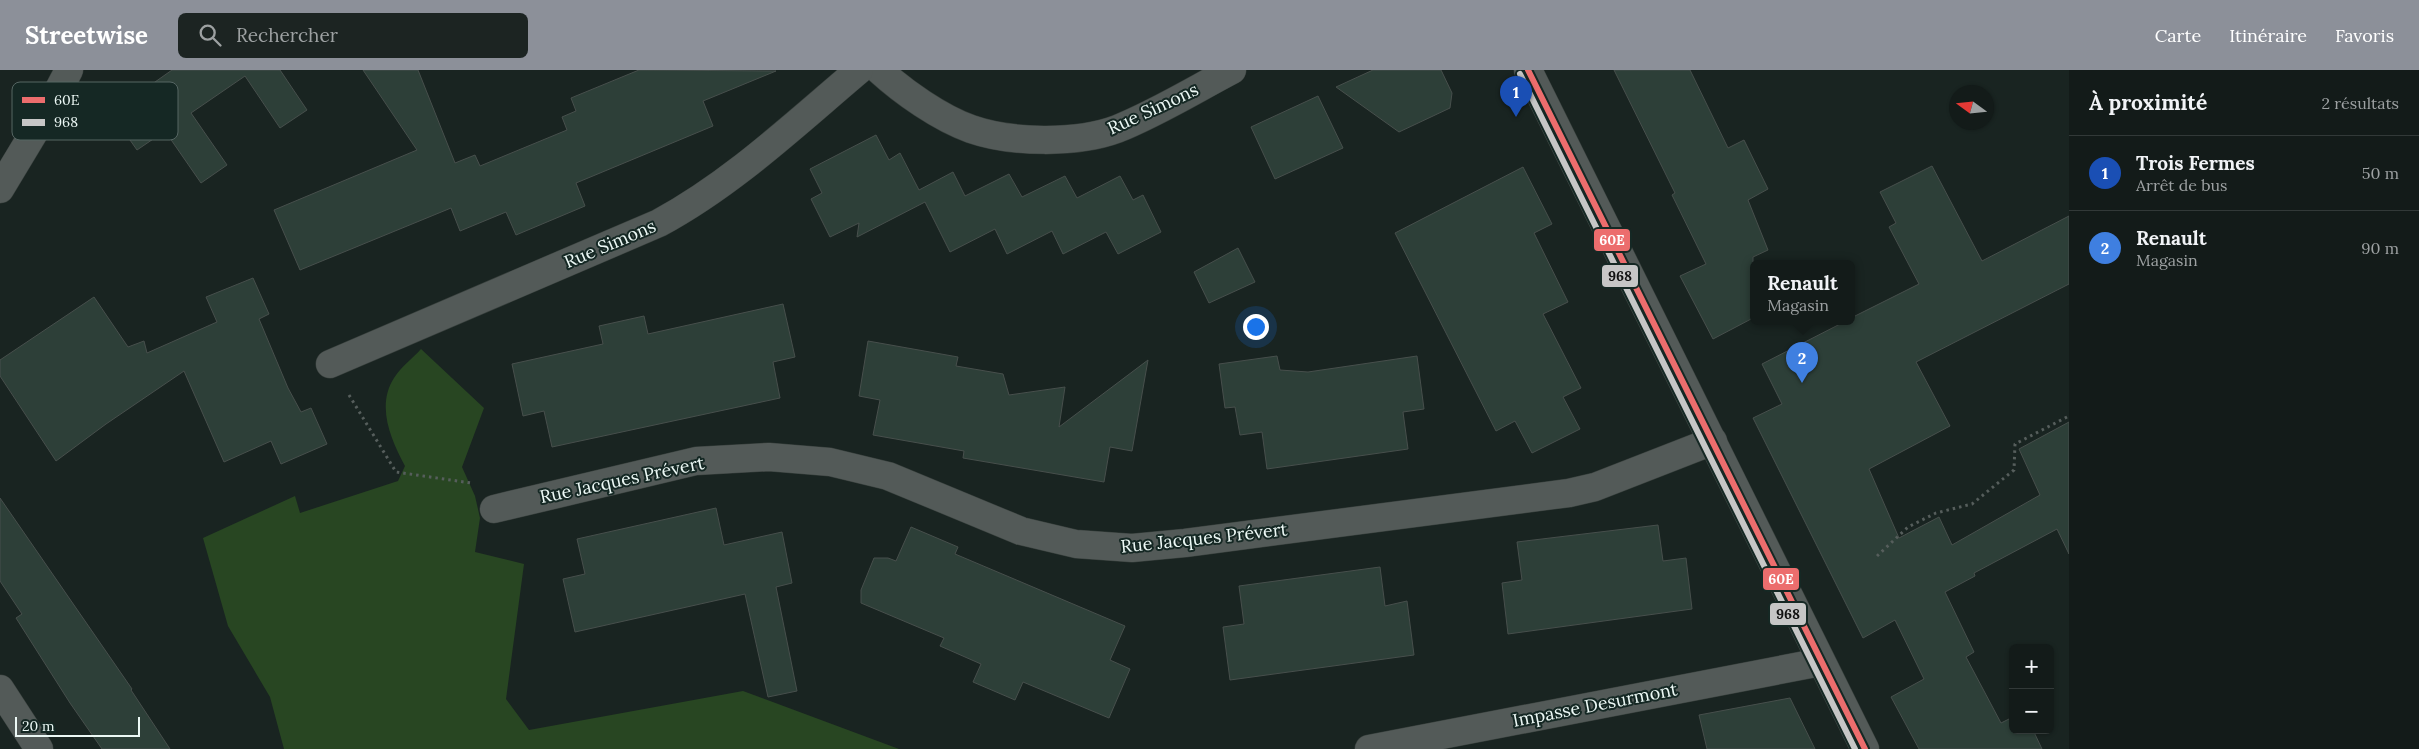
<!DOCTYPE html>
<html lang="fr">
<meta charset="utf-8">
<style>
body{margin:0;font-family:Lora,serif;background:#1c2422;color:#f1f3f6}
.controls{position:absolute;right:15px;bottom:15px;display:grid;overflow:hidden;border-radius:8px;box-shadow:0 1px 4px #0004}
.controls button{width:45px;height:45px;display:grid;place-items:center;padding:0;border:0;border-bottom:1px solid #323938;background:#131b19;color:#f1f3f6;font:25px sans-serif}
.compass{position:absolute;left:1949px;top:15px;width:45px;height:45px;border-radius:50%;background:#131b19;box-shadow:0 1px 4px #0004;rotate:285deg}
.scale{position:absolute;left:15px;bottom:12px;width:125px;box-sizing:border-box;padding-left:5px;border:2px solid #ecf8f5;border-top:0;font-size:14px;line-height:18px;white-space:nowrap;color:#ecf8f5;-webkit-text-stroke:4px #152824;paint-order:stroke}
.you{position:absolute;left:1255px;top:256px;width:18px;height:18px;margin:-12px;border:4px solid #fff;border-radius:50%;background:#1a73e8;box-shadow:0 0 0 8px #1a73e833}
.badge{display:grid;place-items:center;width:32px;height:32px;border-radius:50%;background:#8c9099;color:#fff;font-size:16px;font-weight:700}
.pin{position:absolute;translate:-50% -41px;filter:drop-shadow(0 1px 2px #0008)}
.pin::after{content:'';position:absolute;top:26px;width:18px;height:15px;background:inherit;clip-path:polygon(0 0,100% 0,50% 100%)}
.popup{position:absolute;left:1750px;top:190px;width:105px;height:65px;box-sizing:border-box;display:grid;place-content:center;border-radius:8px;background:#131b19;filter:drop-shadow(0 1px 4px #0005);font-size:16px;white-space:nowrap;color:#9da1a2}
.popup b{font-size:19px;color:#f1f3f6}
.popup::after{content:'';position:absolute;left:50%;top:100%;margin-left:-10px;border:10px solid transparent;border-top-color:#131b19}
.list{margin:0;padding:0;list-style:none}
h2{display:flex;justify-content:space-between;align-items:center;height:65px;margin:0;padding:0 20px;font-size:21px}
h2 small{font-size:16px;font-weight:400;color:#9da1a2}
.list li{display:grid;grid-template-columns:32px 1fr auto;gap:15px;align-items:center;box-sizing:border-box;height:75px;padding:0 20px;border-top:1px solid #323938}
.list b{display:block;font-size:19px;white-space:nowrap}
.list p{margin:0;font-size:16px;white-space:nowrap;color:#9da1a2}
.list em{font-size:16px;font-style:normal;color:#9da1a2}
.icon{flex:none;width:28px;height:28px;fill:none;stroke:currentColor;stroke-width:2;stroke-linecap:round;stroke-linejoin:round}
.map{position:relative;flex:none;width:2069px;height:679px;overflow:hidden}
header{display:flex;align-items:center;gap:30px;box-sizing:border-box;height:70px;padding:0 25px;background:#8c9099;color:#fff}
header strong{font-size:24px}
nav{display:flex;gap:28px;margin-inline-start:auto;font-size:18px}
.search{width:350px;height:45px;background:#1c2422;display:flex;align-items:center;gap:12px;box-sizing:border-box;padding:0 18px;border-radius:8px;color:#9da1a2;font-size:19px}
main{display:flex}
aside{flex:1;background:#131b19}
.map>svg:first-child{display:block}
.green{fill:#284622}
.building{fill:#2d3f38;stroke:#474f4c}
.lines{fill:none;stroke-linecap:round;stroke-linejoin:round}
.minor-casing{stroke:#373f3c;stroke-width:29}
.secondary-casing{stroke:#373f3c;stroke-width:29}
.path{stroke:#565e5c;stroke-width:3;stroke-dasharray:2.5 4;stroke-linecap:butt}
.minor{stroke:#535a58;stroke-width:28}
.secondary{stroke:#535a58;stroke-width:28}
.bus-1-casing{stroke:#152824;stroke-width:10}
.bus-2-casing{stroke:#152824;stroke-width:10}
.bus-1{stroke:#ec6d6d;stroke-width:6}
.bus-2{stroke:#c6c6c6;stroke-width:6}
.labels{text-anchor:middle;stroke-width:4;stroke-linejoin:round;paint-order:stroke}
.street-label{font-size:18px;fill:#ecf8f5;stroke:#152824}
.key{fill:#152824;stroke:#566663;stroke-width:1}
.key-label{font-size:14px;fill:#ecf8f5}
.line-badge{stroke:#152824;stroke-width:2}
.badge-label{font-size:14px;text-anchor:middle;font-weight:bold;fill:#fff}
.pale-badge-label{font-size:14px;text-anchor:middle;font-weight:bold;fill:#111}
</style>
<header>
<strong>Streetwise</strong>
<div class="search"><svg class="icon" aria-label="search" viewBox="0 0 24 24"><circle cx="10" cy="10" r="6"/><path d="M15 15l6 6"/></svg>Rechercher</div>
<nav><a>Carte</a><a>Itinéraire</a><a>Favoris</a></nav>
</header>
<main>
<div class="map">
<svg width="2069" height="679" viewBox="0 0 2069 679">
<rect width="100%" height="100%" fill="#192421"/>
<!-- green -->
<path class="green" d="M 421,279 L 484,338 L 462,397 L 475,426 L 480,448 L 475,482 L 524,494 L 506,629 L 529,660 L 743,621 L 899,679 L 284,679 L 270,627 L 228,556 L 203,468 L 295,426 L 300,443 L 398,411 L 405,396 C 391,370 376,336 394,308 C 401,297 413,288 421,279 Z"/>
<!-- building -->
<g class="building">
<path d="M 172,0 L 280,0 L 307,40 L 280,58 L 245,6 L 191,43 L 227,95 L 201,113 L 165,61 L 137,80 L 111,43 Z"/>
<path d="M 363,0 L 418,0 L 455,93 L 475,85 L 480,96 L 567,60 L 562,47 L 576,41 L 571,28 L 639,0 L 776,1 L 703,31 L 713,56 L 576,113 L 585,136 L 516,165 L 506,142 L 460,161 L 451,138 L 300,200 L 274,140 L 417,80 Z"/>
<path d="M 1373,0 L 1441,0 L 1452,23 L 1450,38 L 1399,62 L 1336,17 Z"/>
<path d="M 1614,0 L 1690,0 L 1728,78 L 1744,70 L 1768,119 L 1748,130 L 1768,180 L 1753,187 L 1753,248 L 1713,269 L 1680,206 L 1706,194 L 1672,125 L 1675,123 Z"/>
<path d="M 1318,26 L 1343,78 L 1275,109 L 1251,57 Z"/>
<path d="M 876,65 L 889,90 L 900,83 L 919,120 L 953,102 L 965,126 L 1009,104 L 1022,127 L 1065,106 L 1077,128 L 1120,106 L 1133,130 L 1143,125 L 1161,162 L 1118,184 L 1106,162 L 1063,184 L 1052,161 L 1007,184 L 995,159 L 950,182 L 925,132 L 857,167 L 859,153 L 830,167 L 811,129 L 822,123 L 810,99 Z"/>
<path d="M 1932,96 L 1982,191 L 2069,146 L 2069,214 L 1916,292 L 1950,356 L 1869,399 L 1899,468 L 1939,447 L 1952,475 L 2040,425 L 2019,379 L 2069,352 L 2069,484 L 2057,459 L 1974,503 L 1975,506 L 1945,522 L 1974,582 L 1966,587 L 2001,653 L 2013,647 L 2013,660 L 2033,660 L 2042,679 L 1919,679 L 1891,627 L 1924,609 L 1895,550 L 1863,568 L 1753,348 L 1782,334 L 1762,294 L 1844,252 L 1851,252 L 1851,248 L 1919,214 L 1889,157 L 1896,153 L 1880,122 Z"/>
<path d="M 1523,97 L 1552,154 L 1534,163 L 1568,232 L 1543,244 L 1581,318 L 1563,327 L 1580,359 L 1532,383 L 1515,351 L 1496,361 L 1395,163 Z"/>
<path d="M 1238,178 L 1255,212 L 1209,233 L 1194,202 Z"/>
<path d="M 253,208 L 269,244 L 259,249 L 288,318 L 301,342 L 311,338 L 327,374 L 281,394 L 271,371 L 224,392 L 184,301 L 106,354 L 56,391 L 0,306 L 0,290 L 94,227 L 128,277 L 144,271 L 147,283 L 217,252 L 206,227 Z"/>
<path d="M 783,234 L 795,287 L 773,292 L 780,328 L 552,377 L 544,341 L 523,346 L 512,294 L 603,274 L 599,256 L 644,246 L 648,264 Z"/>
<path d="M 868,271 L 958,287 L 956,296 L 1003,304 L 1009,325 L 1065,317 L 1059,357 L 1148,290 L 1132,381 L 1110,377 L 1104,412 L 963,388 L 964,381 L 873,365 L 880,330 L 859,326 Z"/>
<path d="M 1277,286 L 1280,300 L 1308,302 L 1417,286 L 1424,339 L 1403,342 L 1408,379 L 1267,399 L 1262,362 L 1240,365 L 1235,337 L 1225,338 L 1219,294 Z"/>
<path d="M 0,428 L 132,619 L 131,620 L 170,679 L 102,679 L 70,633 L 16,548 L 22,544 L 0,511 Z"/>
<path d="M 716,438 L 724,475 L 782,462 L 792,513 L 776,517 L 797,621 L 768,627 L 745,524 L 575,562 L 563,509 L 585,504 L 577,469 Z"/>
<path d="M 1658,455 L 1663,491 L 1686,488 L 1692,539 L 1508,564 L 1502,513 L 1522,510 L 1517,472 Z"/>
<path d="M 911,457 L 958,477 L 955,484 L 1125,556 L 1110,590 L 1130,599 L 1109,648 L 1023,612 L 1015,630 L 973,612 L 981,594 L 940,576 L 944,568 L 861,533 L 861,520 L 874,488 L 888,488 L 896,491 Z"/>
<path d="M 1380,497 L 1385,536 L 1407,531 L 1414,585 L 1230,610 L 1223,557 L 1244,554 L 1239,516 Z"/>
<path d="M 1790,628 L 1815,679 L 1707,679 L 1699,645 Z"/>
</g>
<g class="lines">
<defs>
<g id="minor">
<path d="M 879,0 C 903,22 940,48 971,59 C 1011,73 1077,74 1117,59 C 1157,43 1194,20 1232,0"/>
<path d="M 0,119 L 50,36 L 69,0"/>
<path d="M 330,294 L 659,153 C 733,113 795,54 859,0"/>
<path d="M 494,439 L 696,391 L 769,387 L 830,392 L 888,406 L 1021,461 L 1076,474 L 1132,478 L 1185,473 L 1569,423 L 1595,417 L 1713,371"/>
<path d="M 0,619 L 39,679"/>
<path d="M 1369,679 L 1821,592"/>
</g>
<path id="secondary" d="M 1528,0 L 1865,679"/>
</defs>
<!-- minor casing -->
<use href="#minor" class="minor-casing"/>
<!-- secondary casing -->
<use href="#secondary" class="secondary-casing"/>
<!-- path -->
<g class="path">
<path d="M 349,325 L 396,402 L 471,413"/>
<path d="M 1877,486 L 1908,457 L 1936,443 L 1972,434 L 2014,400 L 2015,374 L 2069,346"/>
</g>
<!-- minor -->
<use href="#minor" class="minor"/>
<!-- secondary -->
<use href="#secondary" class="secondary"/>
<defs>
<path id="bus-1" d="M 1528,0 L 1865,679"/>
<path id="bus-2" d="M 1520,4 L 1855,679"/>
</defs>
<!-- bus-1 casing -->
<use href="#bus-1" class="bus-1-casing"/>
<!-- bus-2 casing -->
<use href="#bus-2" class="bus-2-casing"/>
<!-- bus-1 -->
<use href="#bus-1" class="bus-1"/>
<!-- bus-2 -->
<use href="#bus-2" class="bus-2"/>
</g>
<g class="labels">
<!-- street labels -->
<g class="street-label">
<text transform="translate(1153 39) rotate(-25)" y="6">Rue Simons</text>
<text transform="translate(610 174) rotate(-23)" y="6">Rue Simons</text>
<text transform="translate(622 410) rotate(-12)" y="6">Rue Jacques Prévert</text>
<text transform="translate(1204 468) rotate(-6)" y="6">Rue Jacques Prévert</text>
<text transform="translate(1595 635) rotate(-11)" y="6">Impasse Desurmont</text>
</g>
</g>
<!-- legend -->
<rect x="12" y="12" width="166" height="58" rx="8" class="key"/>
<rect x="22" y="27" width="23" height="6" fill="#ec6d6d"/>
<rect x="22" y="49" width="23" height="7" fill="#c6c6c6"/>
<g class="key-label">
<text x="54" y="35">60E</text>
<text x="54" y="57">968</text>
</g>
<g class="line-badge">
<rect x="1593" y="158" width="38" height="24" rx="5" fill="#ec6d6d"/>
<rect x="1601" y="194" width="38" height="24" rx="5" fill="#c6c6c6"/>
<rect x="1762" y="497" width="38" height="24" rx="5" fill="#ec6d6d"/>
<rect x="1769" y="532" width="38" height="24" rx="5" fill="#c6c6c6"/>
</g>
<g class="badge-label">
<text x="1612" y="175">60E</text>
<text x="1781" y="514">60E</text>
</g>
<g class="pale-badge-label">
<text x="1620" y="211">968</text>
<text x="1788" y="549">968</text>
</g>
</svg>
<div class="controls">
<button>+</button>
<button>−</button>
</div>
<svg class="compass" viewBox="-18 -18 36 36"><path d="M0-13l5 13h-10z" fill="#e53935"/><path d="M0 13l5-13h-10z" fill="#9da1a2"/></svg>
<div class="scale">20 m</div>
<div class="you"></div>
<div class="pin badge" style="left:1516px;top:47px;background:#1a4fb4">1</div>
<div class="pin badge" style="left:1802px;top:313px;background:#3f7fe0">2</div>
<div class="popup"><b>Renault</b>Magasin</div>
</div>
<aside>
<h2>À proximité<small>2 résultats</small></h2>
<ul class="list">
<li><span class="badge" style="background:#1a4fb4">1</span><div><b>Trois Fermes</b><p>Arrêt de bus</p></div><em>50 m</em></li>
<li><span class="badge" style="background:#3f7fe0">2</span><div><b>Renault</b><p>Magasin</p></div><em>90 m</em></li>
</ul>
</aside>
</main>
